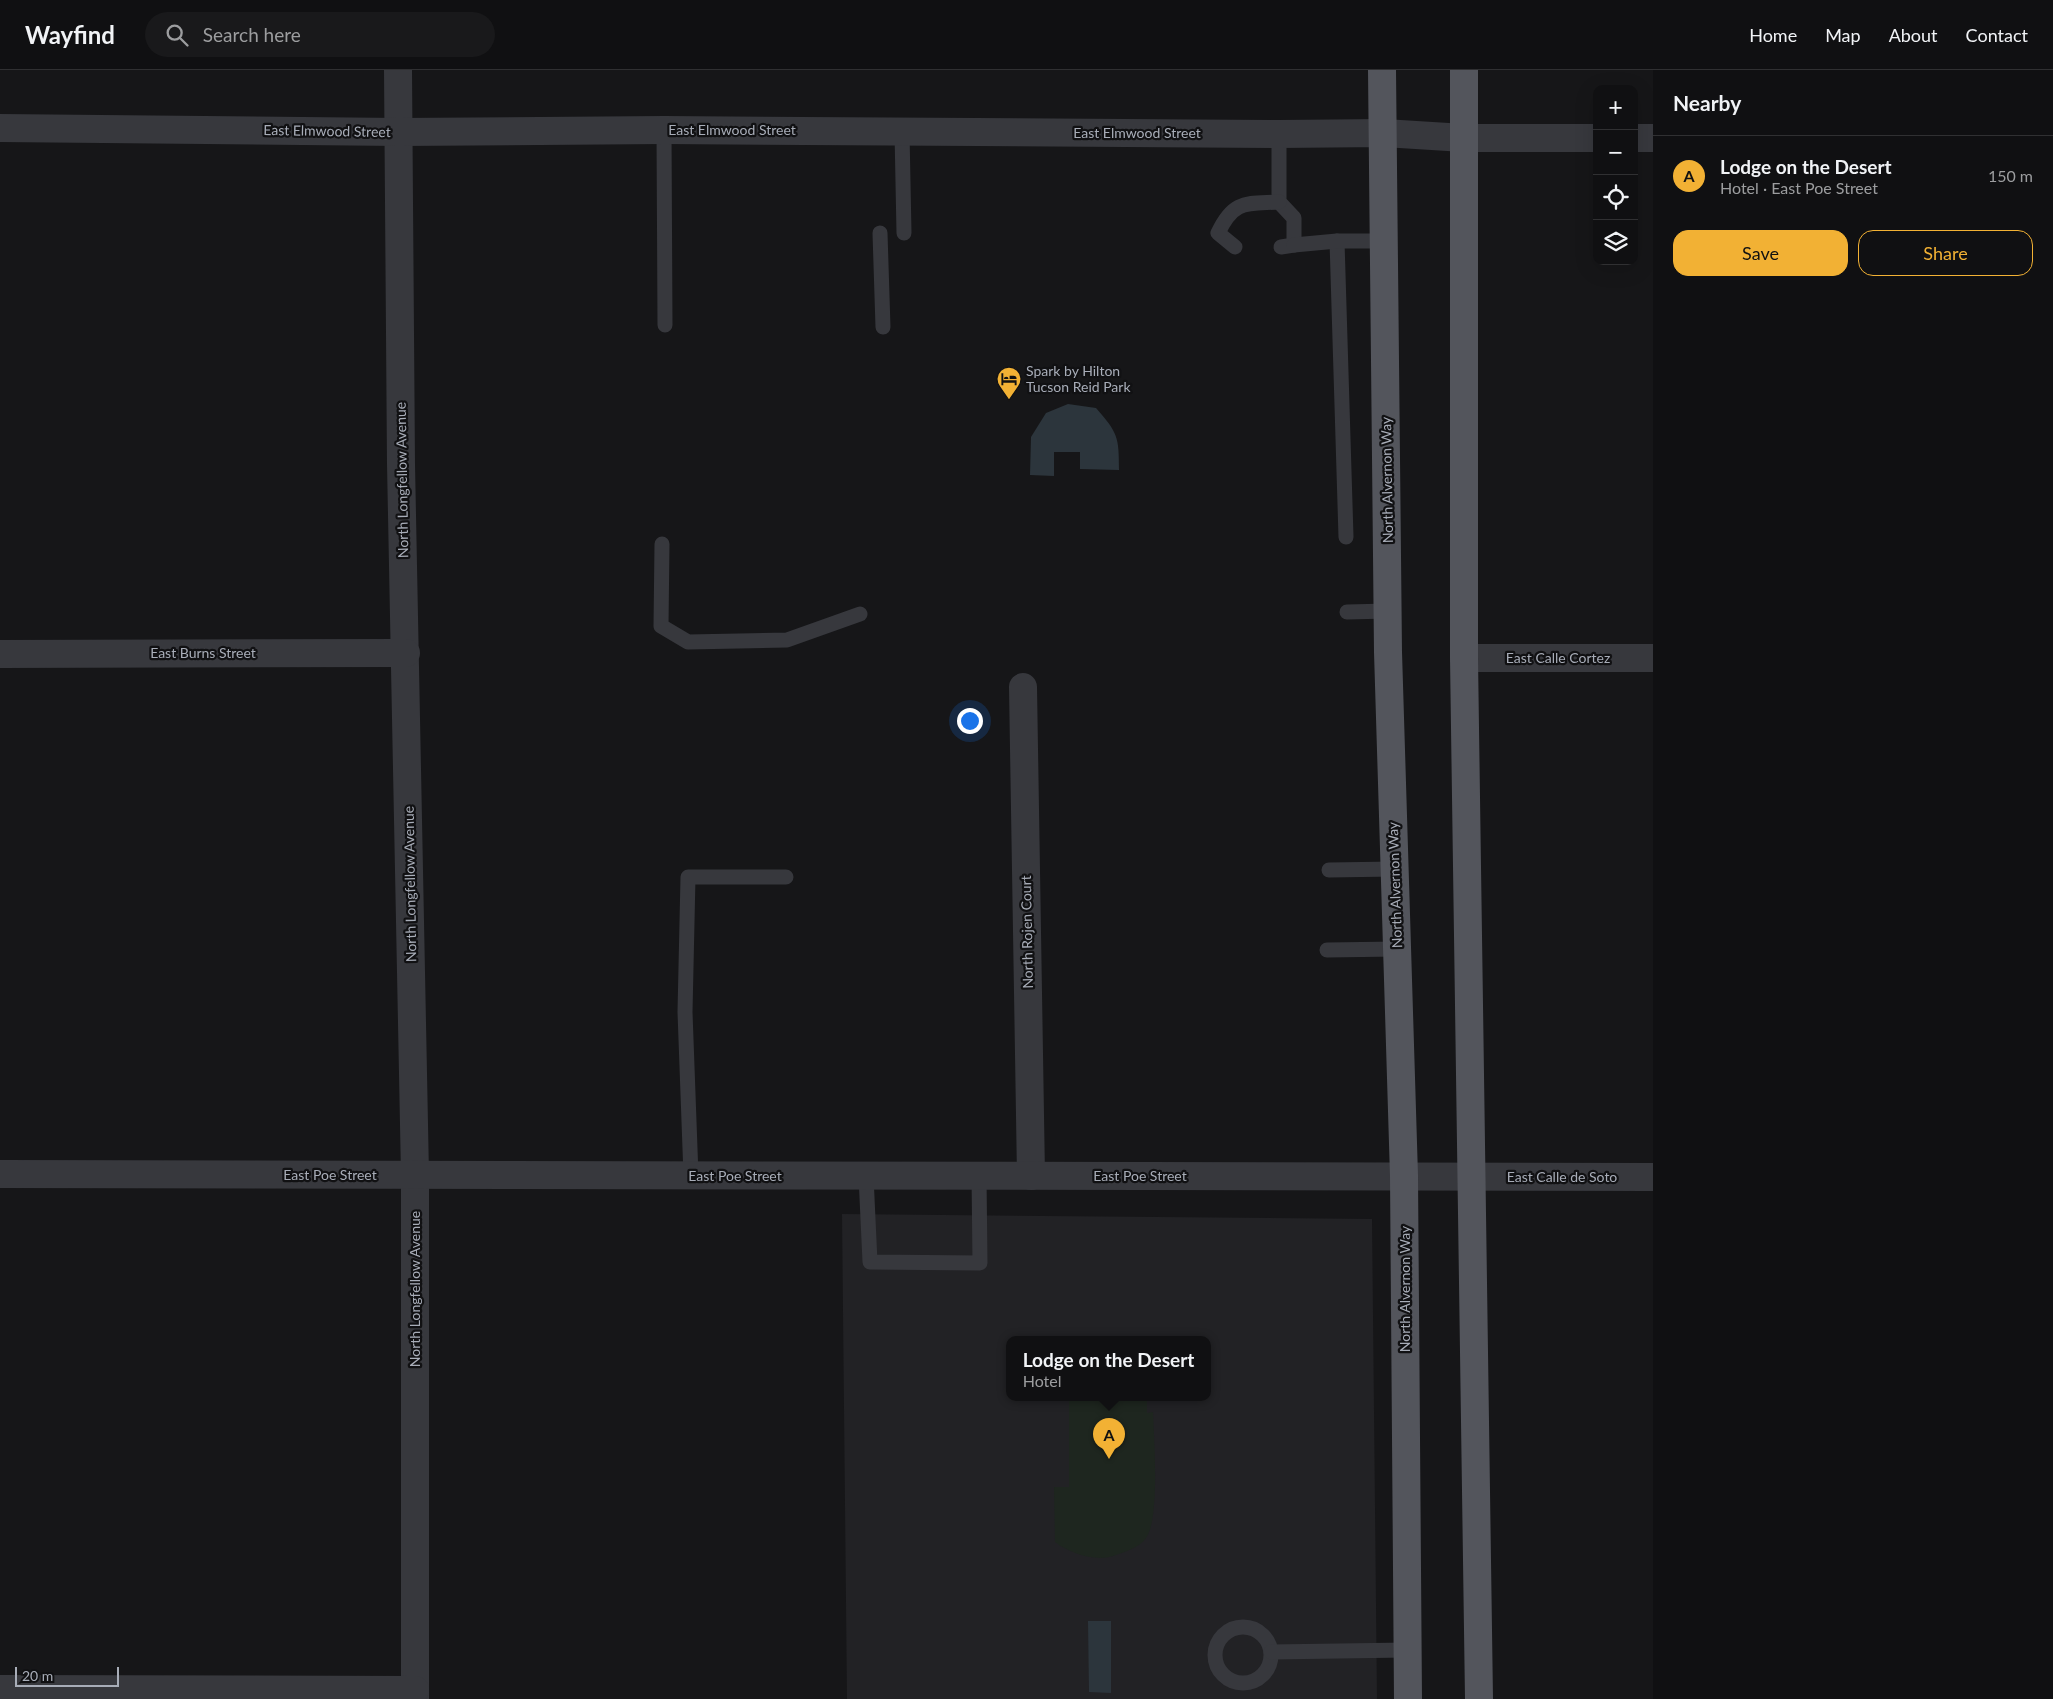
<!DOCTYPE html>
<meta charset="utf-8">
<style>
body{margin:0;font-family:Lato,sans-serif;background:#19191b;color:#f1f3f6}
.controls{position:absolute;right:15px;top:15px;display:grid;overflow:hidden;border-radius:10px;box-shadow:0 5px 20px #0002}
.controls button{width:45px;height:45px;display:grid;place-items:center;padding:0;border:0;border-bottom:1px solid #303032;background:#101012;color:#f1f3f6;font:25px sans-serif}
.scale{position:absolute;left:15px;bottom:12px;width:104px;box-sizing:border-box;padding-left:5px;border:2px solid #a8adb8;border-top:0;font-size:14px;line-height:18px;white-space:nowrap;color:#a8adb8;-webkit-text-stroke:4px #111113;paint-order:stroke}
.you{position:absolute;left:969px;top:650px;width:18px;height:18px;margin:-12px;border:4px solid #fff;border-radius:50%;background:#1a73e8;box-shadow:0 0 0 8px #1a73e833}
.badge{display:grid;place-items:center;width:32px;height:32px;border-radius:50%;background:#f2b134;color:#111;font-size:16px;font-weight:700}
.pin{position:absolute;translate:-50% -41px;filter:drop-shadow(0 1px 2px #0008)}
.pin::after{content:'';position:absolute;top:26px;width:18px;height:15px;background:inherit;clip-path:polygon(0 0,100% 0,50% 100%)}
.popup{position:absolute;left:1006px;top:1266px;width:205px;height:65px;box-sizing:border-box;display:grid;place-content:center;border-radius:10px;background:#101012;filter:drop-shadow(0 1px 4px #0005);font-size:16px;white-space:nowrap;color:#9c9d9f}
.popup b{font-size:19px;color:#f1f3f6}
.popup::after{content:'';position:absolute;left:50%;top:100%;margin-left:-10px;border:10px solid transparent;border-top-color:#101012}
.list{margin:0;padding:0;list-style:none}
h2{display:flex;justify-content:space-between;align-items:center;height:65px;margin:0;padding:0 20px;font-size:21px}
h2 small{font-size:16px;font-weight:400;color:#9c9d9f}
.list li{display:grid;grid-template-columns:32px 1fr auto;gap:15px;align-items:center;box-sizing:border-box;height:80px;padding:0 20px;border-top:1px solid #303032}
.list b{display:block;font-size:19px;white-space:nowrap}
.list p{margin:0;font-size:16px;white-space:nowrap;color:#9c9d9f}
.list em{font-size:16px;font-style:normal;color:#9c9d9f}
.actions{display:flex;gap:10px;padding:15px 20px}
.actions a{flex:1;padding:11px 0;border:1px solid #f2b134;border-radius:15px;text-align:center;font-size:18px;color:#f2b134}
.actions .main{background:#f2b134;color:#111}
.icon{flex:none;width:28px;height:28px;fill:none;stroke:currentColor;stroke-width:2;stroke-linecap:round;stroke-linejoin:round}
.map{position:relative;flex:none;width:1653px;height:1629px;overflow:hidden}
header{display:flex;align-items:center;gap:30px;box-sizing:border-box;height:70px;padding:0 25px;background:#101012;border-bottom:1px solid #303032}
header strong{font-size:24px}
nav{display:flex;gap:28px;margin-inline-start:auto;font-size:18px}
.search{width:350px;height:45px;background:#19191b;display:flex;align-items:center;gap:12px;box-sizing:border-box;padding:0 18px;border-radius:28px;color:#9c9d9f;font-size:19px}
main{display:flex}
aside{flex:1;background:#101012}
.map>svg:first-child{display:block}
.built{fill:#222225;fill-rule:evenodd}
.green{fill:#1e261f}
.water{fill:#2c353c}
.lines{fill:none;stroke-linecap:round;stroke-linejoin:round}
.lane{stroke:#37383d;stroke-width:15}
.street{stroke:#37383d;stroke-width:28}
.primary{stroke:#53555c;stroke-width:28}
.labels{text-anchor:middle;stroke-width:4.5;stroke-linejoin:round;paint-order:stroke}
.street-label{font-size:14px;fill:#a8adb8;stroke:#111113}
.poi-label{font-size:14px;fill:#a8adb8;stroke:#111113;text-anchor:start}
</style>
<header>
<strong>Wayfind</strong>
<div class="search"><svg class="icon" aria-label="search" viewBox="0 0 24 24"><circle cx="10" cy="10" r="6"/><path d="M15 15l6 6"/></svg>Search here</div>
<nav><a>Home</a><a>Map</a><a>About</a><a>Contact</a></nav>
</header>
<main>
<div class="map">
<svg width="1653" height="1629" viewBox="0 0 1653 1629">
<rect width="100%" height="100%" fill="#161618"/>
<!-- built -->
<path class="built" d="M 842,1144 L 1372,1149 L 1377,1629 L 847,1629 ZM 1010,1270 L 1208,1270 L 1208,1328 L 1010,1328 Z"/>
<!-- green -->
<path class="green" d="M 1069,1328 L 1147,1328 L 1147,1343 L 1153,1342 C 1154,1368 1160,1449 1146,1468 C 1139,1478 1124,1482 1113,1486 C 1096,1492 1069,1483 1055,1472 L 1054,1417 L 1069,1417 Z"/>
<!-- water -->
<g class="water">
<path d="M 1068,334 L 1096,338 C 1118,363 1119,367 1119,400 L 1080,399 L 1080,382 L 1054,382 L 1054,406 L 1030,405 L 1031,367 L 1046,343 Z"/>
<path d="M 1088,1551 L 1111,1551 L 1111,1623 L 1089,1622 Z"/>
</g>
<g class="lines">
<!-- lane -->
<g class="lane">
<path d="M 664,60 L 665,255"/>
<path d="M 902,62 L 904,163"/>
<path d="M 1279,64 L 1279,132 L 1294,148 L 1294,175 L 1281,177"/>
<path d="M 880,163 L 883,257"/>
<path d="M 1337,171 L 1346,467"/>
<path d="M 1294,175 L 1337,171 L 1385,171"/>
<path d="M 1235,177 L 1218,163 C 1234,129 1247,134 1279,132"/>
<path d="M 662,474 L 661,556 L 688,572 L 787,570 L 860,544"/>
<path d="M 1347,542 L 1388,541"/>
<path d="M 1329,800 L 1395,799"/>
<path d="M 1327,880 L 1397,879"/>
<path d="M 691,1106 L 685,942 L 688,807 L 786,807"/>
<path d="M 866,1106 L 870,1192 L 980,1193 L 979,1106"/>
<circle cx="1243" cy="1585" r="28"/>
<path d="M 1271,1582 L 1407,1580"/>
</g>
<!-- street -->
<g class="street">
<path d="M 398,0 L 401,394 L 415,1105 L 415,1629"/>
<path d="M 0,58 L 399,62 L 664,60 L 1279,64 L 1384,63 L 1464,68 L 1597,68"/>
<path d="M 1634,68 L 1653,68"/>
<path d="M 0,584 L 406,583"/>
<path d="M 1464,588 L 1653,588"/>
<path d="M 1023,617 L 1031,1106"/>
<path d="M 0,1104 L 1653,1107"/>
<path d="M 0,1619 L 415,1620"/>
</g>
<!-- primary -->
<g class="primary">
<path d="M 1382,0 L 1388,582 L 1404,1106 L 1408,1629"/>
<path d="M 1464,0 L 1464,588 L 1479,1629"/>
</g>
</g>
<!-- icons -->
<defs>
<symbol id="hotel-pin" viewBox="-11 -11 22 30"><path d="M0 17L-7.5 6A9.5 9.5 0 1 1 7.5 6Z" fill="#f2b134" stroke="#111113"/><path d="M-6-4.5h1.5V1H6V5H4.5V3h-9V5H-6ZM-4 0a1.8 1.8 0 1 1 3.6 0ZM.5 0V-2.5h3Q6-2.5 6 0Z" fill="#111"/></symbol>
</defs>
<g fill-rule="evenodd">
<use href="#hotel-pin" x="995" y="295" width="28" height="38"/>
</g>
<g class="labels">
<!-- street labels -->
<g class="street-label">
<text x="732" y="65">East Elmwood Street</text>
<text transform="translate(327 61) rotate(1)" y="5">East Elmwood Street</text>
<text x="1137" y="68">East Elmwood Street</text>
<text transform="translate(402 410) rotate(-91)" y="5">North Longfellow Avenue</text>
<text transform="translate(1387 410) rotate(-91)" y="5">North Alvernon Way</text>
<text x="203" y="588">East Burns Street</text>
<text x="1558" y="593">East Calle Cortez</text>
<text transform="translate(410 814) rotate(-91)" y="5">North Longfellow Avenue</text>
<text transform="translate(1395 815) rotate(-92)" y="5">North Alvernon Way</text>
<text transform="translate(1027 862) rotate(-91)" y="5">North Rojen Court</text>
<text x="330" y="1110">East Poe Street</text>
<text x="735" y="1111">East Poe Street</text>
<text x="1140" y="1111">East Poe Street</text>
<text x="1562" y="1112">East Calle de Soto</text>
<text transform="translate(415 1219) rotate(-90)" y="5">North Longfellow Avenue</text>
<text transform="translate(1405 1219) rotate(-90)" y="5">North Alvernon Way</text>
</g>
<!-- poi labels -->
<g class="poi-label">
<text x="1026" y="306">Spark by Hilton<tspan x="1026" dy="16">Tucson Reid Park</tspan></text>
</g>
</g>
</svg>
<div class="controls">
<button>+</button>
<button>−</button>
<button><svg class="icon" aria-label="locate" viewBox="0 0 24 24"><circle cx="12" cy="12" r="6"/><path d="M12 2v4M12 18v4M2 12h4M18 12h4"/></svg></button>
<button><svg class="icon" aria-label="layers" viewBox="0 0 24 24"><path d="M12 4l9 5-9 5-9-5zM3 14l9 5 9-5"/></svg></button>
</div>
<div class="scale">20 m</div>
<div class="you"></div>
<div class="pin badge" style="left:1109px;top:1389px">A</div>
<div class="popup"><b>Lodge on the Desert</b>Hotel</div>
</div>
<aside>
<h2>Nearby<small></small></h2>
<ul class="list">
<li><span class="badge">A</span><div><b>Lodge on the Desert</b><p>Hotel · East Poe Street</p></div><em>150 m</em></li>
</ul>
<div class="actions"><a class="main">Save</a><a>Share</a></div>
</aside>
</main>
